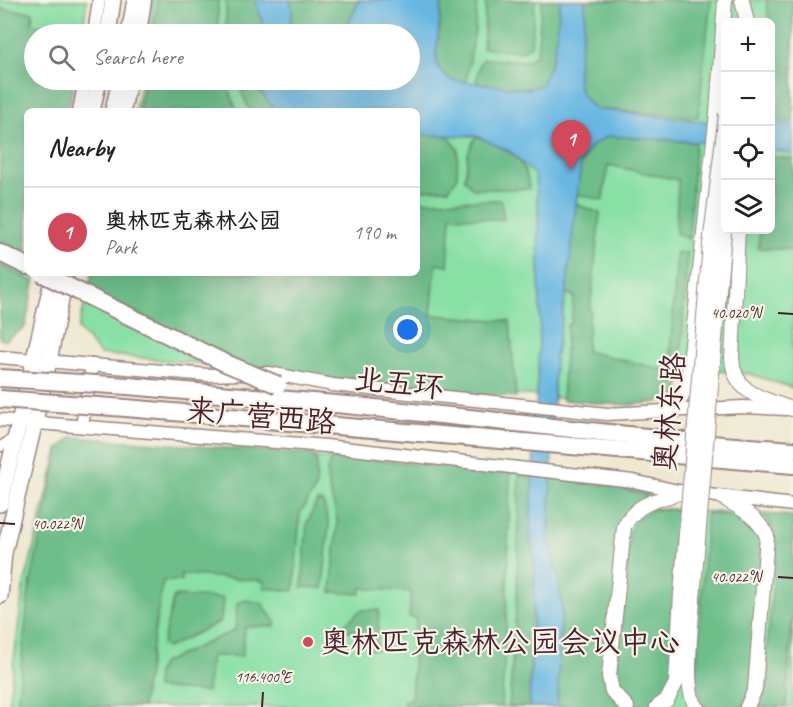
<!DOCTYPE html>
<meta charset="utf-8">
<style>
body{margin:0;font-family:Caveat,"LXGW WenKai TC",sans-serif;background:#f2f2f2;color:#222}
.controls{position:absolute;right:18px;top:18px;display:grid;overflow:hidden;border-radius:9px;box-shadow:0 6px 24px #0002}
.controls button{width:54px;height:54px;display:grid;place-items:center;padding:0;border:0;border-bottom:2px solid #e0e0e0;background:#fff;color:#222;font:30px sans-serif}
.you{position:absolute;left:408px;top:330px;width:21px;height:21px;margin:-15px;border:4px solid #fff;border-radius:50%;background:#1a73e8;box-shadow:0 0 0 9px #1a73e833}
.badge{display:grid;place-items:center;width:39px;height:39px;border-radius:50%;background:#d1495b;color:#fff;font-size:20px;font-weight:700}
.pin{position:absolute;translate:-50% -50px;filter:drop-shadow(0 2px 3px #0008)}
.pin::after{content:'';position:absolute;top:32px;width:21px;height:18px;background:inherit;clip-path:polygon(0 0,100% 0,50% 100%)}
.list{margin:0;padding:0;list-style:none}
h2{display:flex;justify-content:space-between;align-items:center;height:78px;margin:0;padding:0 24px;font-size:26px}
h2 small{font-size:20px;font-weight:400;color:#767676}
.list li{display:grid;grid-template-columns:39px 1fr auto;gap:18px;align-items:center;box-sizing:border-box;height:90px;padding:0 24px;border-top:2px solid #e0e0e0}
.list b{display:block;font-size:22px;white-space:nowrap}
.list p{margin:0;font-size:20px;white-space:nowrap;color:#767676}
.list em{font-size:20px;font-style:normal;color:#767676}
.icon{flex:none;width:33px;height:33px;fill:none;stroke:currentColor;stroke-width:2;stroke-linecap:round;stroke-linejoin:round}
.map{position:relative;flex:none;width:793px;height:707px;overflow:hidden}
.search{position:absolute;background:#fff;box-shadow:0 6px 24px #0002;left:24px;top:24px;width:396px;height:66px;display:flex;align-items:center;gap:15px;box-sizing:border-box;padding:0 21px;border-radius:33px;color:#767676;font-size:22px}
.panel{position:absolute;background:#fff;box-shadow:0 6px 24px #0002;left:24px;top:108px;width:396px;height:168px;border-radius:9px}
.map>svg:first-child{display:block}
.green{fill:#88e0a5;stroke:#698068;stroke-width:1.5;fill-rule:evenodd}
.forest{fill:#6ebe8a;stroke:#5c6e5a;stroke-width:1.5}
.water{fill:#68b7e2;stroke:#596b86;stroke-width:1.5}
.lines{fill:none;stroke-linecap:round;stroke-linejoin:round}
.minor-casing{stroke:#9c847e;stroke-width:12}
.tertiary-casing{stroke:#9c847e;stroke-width:15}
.secondary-casing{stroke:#9c847e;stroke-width:16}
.primary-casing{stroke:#9c847e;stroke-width:18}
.motorway-casing{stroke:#9c847e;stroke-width:20}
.minor{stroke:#fff;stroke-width:9}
.tertiary{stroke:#fff;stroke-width:12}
.secondary{stroke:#fff;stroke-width:14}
.primary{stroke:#fff;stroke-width:15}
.motorway{stroke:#fff;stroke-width:16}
.secondary-bridge-casing{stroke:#9c847e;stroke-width:16;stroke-linecap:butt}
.motorway-bridge-casing{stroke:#9c847e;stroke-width:20;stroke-linecap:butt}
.secondary-bridge{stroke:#fff;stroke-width:14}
.motorway-bridge{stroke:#fff;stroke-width:16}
.ticks{fill:none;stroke:#4a1f2b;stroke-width:2}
.poi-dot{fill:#d1495b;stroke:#f7f3e8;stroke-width:2}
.labels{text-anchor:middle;stroke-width:4.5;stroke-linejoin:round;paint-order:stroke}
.street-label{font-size:30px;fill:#4a1f2b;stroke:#f7f3e8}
.poi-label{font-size:30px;fill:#4a1f2b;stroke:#f7f3e8;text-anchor:start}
.ticks-label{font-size:15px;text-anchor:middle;fill:#4a1f2b;stroke:#f7f3e8;stroke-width:4.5;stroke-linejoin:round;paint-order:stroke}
</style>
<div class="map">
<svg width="793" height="707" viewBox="0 0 793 707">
<rect width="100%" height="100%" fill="#f7f3e8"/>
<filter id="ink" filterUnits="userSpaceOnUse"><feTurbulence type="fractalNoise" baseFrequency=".0167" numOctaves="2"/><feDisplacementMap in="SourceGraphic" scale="12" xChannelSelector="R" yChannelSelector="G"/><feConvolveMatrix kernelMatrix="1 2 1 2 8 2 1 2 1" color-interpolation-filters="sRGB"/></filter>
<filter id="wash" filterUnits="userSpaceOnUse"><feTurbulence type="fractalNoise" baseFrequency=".008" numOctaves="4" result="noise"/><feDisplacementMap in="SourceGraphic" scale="24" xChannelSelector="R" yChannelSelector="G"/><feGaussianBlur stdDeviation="1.35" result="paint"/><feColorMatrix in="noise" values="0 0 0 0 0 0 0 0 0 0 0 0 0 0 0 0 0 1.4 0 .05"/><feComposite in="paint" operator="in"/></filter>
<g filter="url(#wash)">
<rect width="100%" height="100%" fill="#efe9d1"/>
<!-- green -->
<g class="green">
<path d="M 0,0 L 87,0 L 82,34 L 34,34 L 34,80 L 74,80 L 68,111 L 27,111 L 27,273 L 36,273 L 25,327 L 6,340 L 0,339 Z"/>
<path d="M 153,0 L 793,0 L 793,388 L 750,374 L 680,367 L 633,405 L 100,354 L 78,329 L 93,273 L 417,273 L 417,111 L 135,111 L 142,80 L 410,80 L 410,34 L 149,34 ZM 726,22 L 770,22 L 770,230 L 726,230 Z"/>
<path d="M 74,438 L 592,479 L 649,494 L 653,508 L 793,517 L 793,707 L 8,707 L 23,590 L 58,450 Z"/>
</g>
<!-- forest -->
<g class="forest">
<path d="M 158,0 L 218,0 L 218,34 L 153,34 Z"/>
<path d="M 226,0 L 255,0 L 262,21 L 261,34 L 226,34 Z"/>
<path d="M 290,0 L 360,0 L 346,27 L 346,34 L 289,34 L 292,10 Z"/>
<path d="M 442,0 L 477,0 L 475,30 L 466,82 L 451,80 L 438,68 L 436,54 Z"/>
<path d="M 486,0 L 535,0 L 531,45 L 521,52 L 483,48 Z"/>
<path d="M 542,0 L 560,0 C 557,31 557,59 540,86 L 528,89 L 476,83 L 480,63 L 484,59 L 527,61 L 537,54 Z"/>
<path d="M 585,0 L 711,0 L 698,117 L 595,109 C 590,104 582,97 580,90 C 572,73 588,23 585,0 Z"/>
<path d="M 766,0 L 793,0 L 793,122 L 771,119 L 773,69 L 772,38 Z"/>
<path d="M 0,9 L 33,12 L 32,24 L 43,26 L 43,34 L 34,34 L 34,80 L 74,80 L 68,111 L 27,111 L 27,259 L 0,245 Z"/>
<path d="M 145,80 L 226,80 L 237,111 L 139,111 Z"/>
<path d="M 236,80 L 259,80 L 259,90 L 276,111 L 250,111 Z"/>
<path d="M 417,135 L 448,136 L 458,149 L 457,178 L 449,189 L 417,190 Z"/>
<path d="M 476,136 C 504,148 527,155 529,189 L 473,189 L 465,179 L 468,153 Z"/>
<path d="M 608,136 L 695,142 L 689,239 L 676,233 L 678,180 L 608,165 L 603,200 L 576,194 L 581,162 L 591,146 Z"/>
<path d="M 771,156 L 793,159 L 793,250 L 758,248 L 760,230 L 770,230 Z"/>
<path d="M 501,200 L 504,220 L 451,216 L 448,266 L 436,264 L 431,315 L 510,321 L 516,397 L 333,381 L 254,370 L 88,290 L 92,273 L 273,273 L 273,281 L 308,284 L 309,273 L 417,273 L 417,201 Z"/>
<path d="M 575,204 L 600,213 L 586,351 L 669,371 L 677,252 L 687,253 L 679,395 C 640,411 602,403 562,400 L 567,325 L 571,324 L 574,296 L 566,294 Z"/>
<path d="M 0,265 L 34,282 L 25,327 L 6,340 L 0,339 Z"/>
<path d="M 72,437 L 313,454 L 317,461 L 316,488 L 300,513 L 294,591 L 264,588 L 264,581 L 181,574 L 181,581 L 163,581 L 142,707 L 17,707 L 29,590 L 59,449 Z"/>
<path d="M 334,456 L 510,472 L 506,636 L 501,707 L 403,707 L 404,700 L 411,700 L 416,618 L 409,617 L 411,592 L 361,588 L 360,594 L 331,592 C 333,569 336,546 337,523 C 338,502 316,477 334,456 Z"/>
<path d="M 519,475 L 534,476 L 530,534 L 535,571 L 529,707 L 509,707 L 517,597 Z"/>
<path d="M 551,476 L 592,480 L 646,495 L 648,500 L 628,511 L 606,676 L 618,707 L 557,707 L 562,607 L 549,540 Z"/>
<path d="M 317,501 L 323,502 L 329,524 L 323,588 L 302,587 L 307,523 Z"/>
<path d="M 655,509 L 683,510 L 673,685 L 650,707 C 629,707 620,700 616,679 L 630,532 C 636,519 641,514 655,509 Z"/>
<path d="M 707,513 L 746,517 L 763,531 L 754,684 L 742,707 L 706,707 L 700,702 L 695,690 Z"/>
<path d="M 763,514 L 793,516 L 793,608 L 786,707 L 757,707 L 763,688 L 776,553 C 775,538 773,526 763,514 Z"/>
<path d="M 174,596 L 223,598 L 221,621 L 167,648 L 162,645 Z"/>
<path d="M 246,600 L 262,603 L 275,622 L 275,626 L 245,627 L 242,656 L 211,656 L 207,692 L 156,688 L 157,673 L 162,663 L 235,630 L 237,603 Z"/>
<path d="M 361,610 L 379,610 L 377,650 L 367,649 L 367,640 L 356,640 L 356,631 L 342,630 L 342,627 Z"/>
</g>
<!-- water -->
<g class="water">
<path d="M 255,0 L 290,0 L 292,10 L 289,34 L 261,34 L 262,21 Z"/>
<path d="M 360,0 L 442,0 L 436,55 L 438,68 L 451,80 L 528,89 L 540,86 C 557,59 557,31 560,0 L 585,0 C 588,24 572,73 580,90 C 582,97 590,104 595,109 L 725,124 L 725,144 L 608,136 L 591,146 L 581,162 L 566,294 L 555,359 L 549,540 L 558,575 L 562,607 L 557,707 L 529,707 L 535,571 L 530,534 L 540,323 L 538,207 L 535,175 L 509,151 L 476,136 L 417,135 L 417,111 L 276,111 L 259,90 L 259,80 L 303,80 L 312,85 L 340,89 L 356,86 L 357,80 L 410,80 L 410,34 L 346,34 L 346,28 Z"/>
<path d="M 771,122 L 793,125 L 793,154 L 771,150 Z"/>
</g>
</g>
<g filter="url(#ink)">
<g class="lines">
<defs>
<path id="minor" d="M 0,447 L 15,437"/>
<g id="tertiary">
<path d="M 94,34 L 99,0"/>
<path d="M 140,34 L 145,0"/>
<path d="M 79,111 L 85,80"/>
<path d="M 124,111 L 131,80"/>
<path d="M 0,357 L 208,375 L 269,373 L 333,385 L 607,414 L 743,407 L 786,409"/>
<path d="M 0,420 L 326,446 L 633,481 L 683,492 L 793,505"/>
<path d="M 82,426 L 92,365"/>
</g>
<g id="secondary">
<path d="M 742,0 L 747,22"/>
<path d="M 738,230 L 732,359 C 735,395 763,398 792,409"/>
<path d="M 668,410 C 680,402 684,395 688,381 L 717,112 L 725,0"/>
<path d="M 723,498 C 742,509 757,516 767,536 L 755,689 L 747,707"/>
<path d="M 693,599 C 692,621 682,693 697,707"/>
<path d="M 627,707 L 612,691 L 609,676 L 624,527 C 636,502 658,500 683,492"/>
<path d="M 657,707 L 667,700 L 676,683 L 681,593"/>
</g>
<g id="primary">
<path d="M 108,34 L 113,0"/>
<path d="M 129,34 L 135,0"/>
<path d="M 92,111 L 99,80"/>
<path d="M 113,111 L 120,80"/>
<path d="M 0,504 L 54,273"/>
<path d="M 0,596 L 4,553 L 49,361 L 66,273"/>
</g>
<g id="motorway">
<path d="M 0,253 L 27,266"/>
<path d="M 128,386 L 347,405 L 722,445 L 793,450"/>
<path d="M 126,408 L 793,465"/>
</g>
</defs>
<!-- minor casing -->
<use href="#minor" class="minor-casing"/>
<!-- tertiary casing -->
<use href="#tertiary" class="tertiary-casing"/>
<!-- secondary casing -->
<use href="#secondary" class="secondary-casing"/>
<!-- primary casing -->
<use href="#primary" class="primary-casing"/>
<!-- motorway casing -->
<use href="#motorway" class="motorway-casing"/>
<!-- minor -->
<use href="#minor" class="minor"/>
<!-- tertiary -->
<use href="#tertiary" class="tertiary"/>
<!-- secondary -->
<use href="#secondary" class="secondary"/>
<!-- primary -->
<use href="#primary" class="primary"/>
<!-- motorway -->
<use href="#motorway" class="motorway"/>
<defs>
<g id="secondary-bridge">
<path d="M 681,593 L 710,244 L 726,114"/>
<path d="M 693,599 L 726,209"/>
</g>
<g id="motorway-bridge">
<path d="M 41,273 L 223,362 L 278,385"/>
<path d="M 0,378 L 128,386"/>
<path d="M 0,399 L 126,408"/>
</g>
</defs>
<!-- secondary-bridge casing -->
<use href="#secondary-bridge" class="secondary-bridge-casing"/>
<!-- motorway-bridge casing -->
<use href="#motorway-bridge" class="motorway-bridge-casing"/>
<!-- secondary-bridge -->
<use href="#secondary-bridge" class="secondary-bridge"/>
<!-- motorway-bridge -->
<use href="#motorway-bridge" class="motorway-bridge"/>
</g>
</g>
<!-- ticks -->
<path class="ticks" d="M 778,313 L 793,314M 0,523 L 15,524M 778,577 L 793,578M 262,707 L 263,692"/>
<!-- markers -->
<circle class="poi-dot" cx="308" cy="642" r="6"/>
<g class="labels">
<!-- street labels -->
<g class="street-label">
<text transform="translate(399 383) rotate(6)" y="10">北五环</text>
<text transform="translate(669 412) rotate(-85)" y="10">奥林东路</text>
<text transform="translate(261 416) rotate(5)" y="10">来广营西路</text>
</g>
<!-- poi labels -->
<g class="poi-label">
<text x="320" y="652">奥林匹克森林公园会议中心</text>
</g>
</g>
<g class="ticks-label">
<text x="736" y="318">40.020°N</text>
<text x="57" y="529">40.022°N</text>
<text x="736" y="582">40.022°N</text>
<text x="263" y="682">116.400°E</text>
</g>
</svg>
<div class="controls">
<button>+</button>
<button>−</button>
<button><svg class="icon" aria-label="locate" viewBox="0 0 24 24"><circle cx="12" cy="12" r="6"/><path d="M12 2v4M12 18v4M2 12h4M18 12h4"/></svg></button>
<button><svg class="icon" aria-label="layers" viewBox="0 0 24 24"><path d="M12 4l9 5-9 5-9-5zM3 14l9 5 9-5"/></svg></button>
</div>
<div class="you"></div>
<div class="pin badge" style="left:571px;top:170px">1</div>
<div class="search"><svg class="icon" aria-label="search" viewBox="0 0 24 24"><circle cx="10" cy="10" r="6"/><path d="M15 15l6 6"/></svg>Search here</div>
<section class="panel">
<h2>Nearby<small></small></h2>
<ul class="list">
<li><span class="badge">1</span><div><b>奥林匹克森林公园</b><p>Park</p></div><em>190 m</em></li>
</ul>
</section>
</div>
